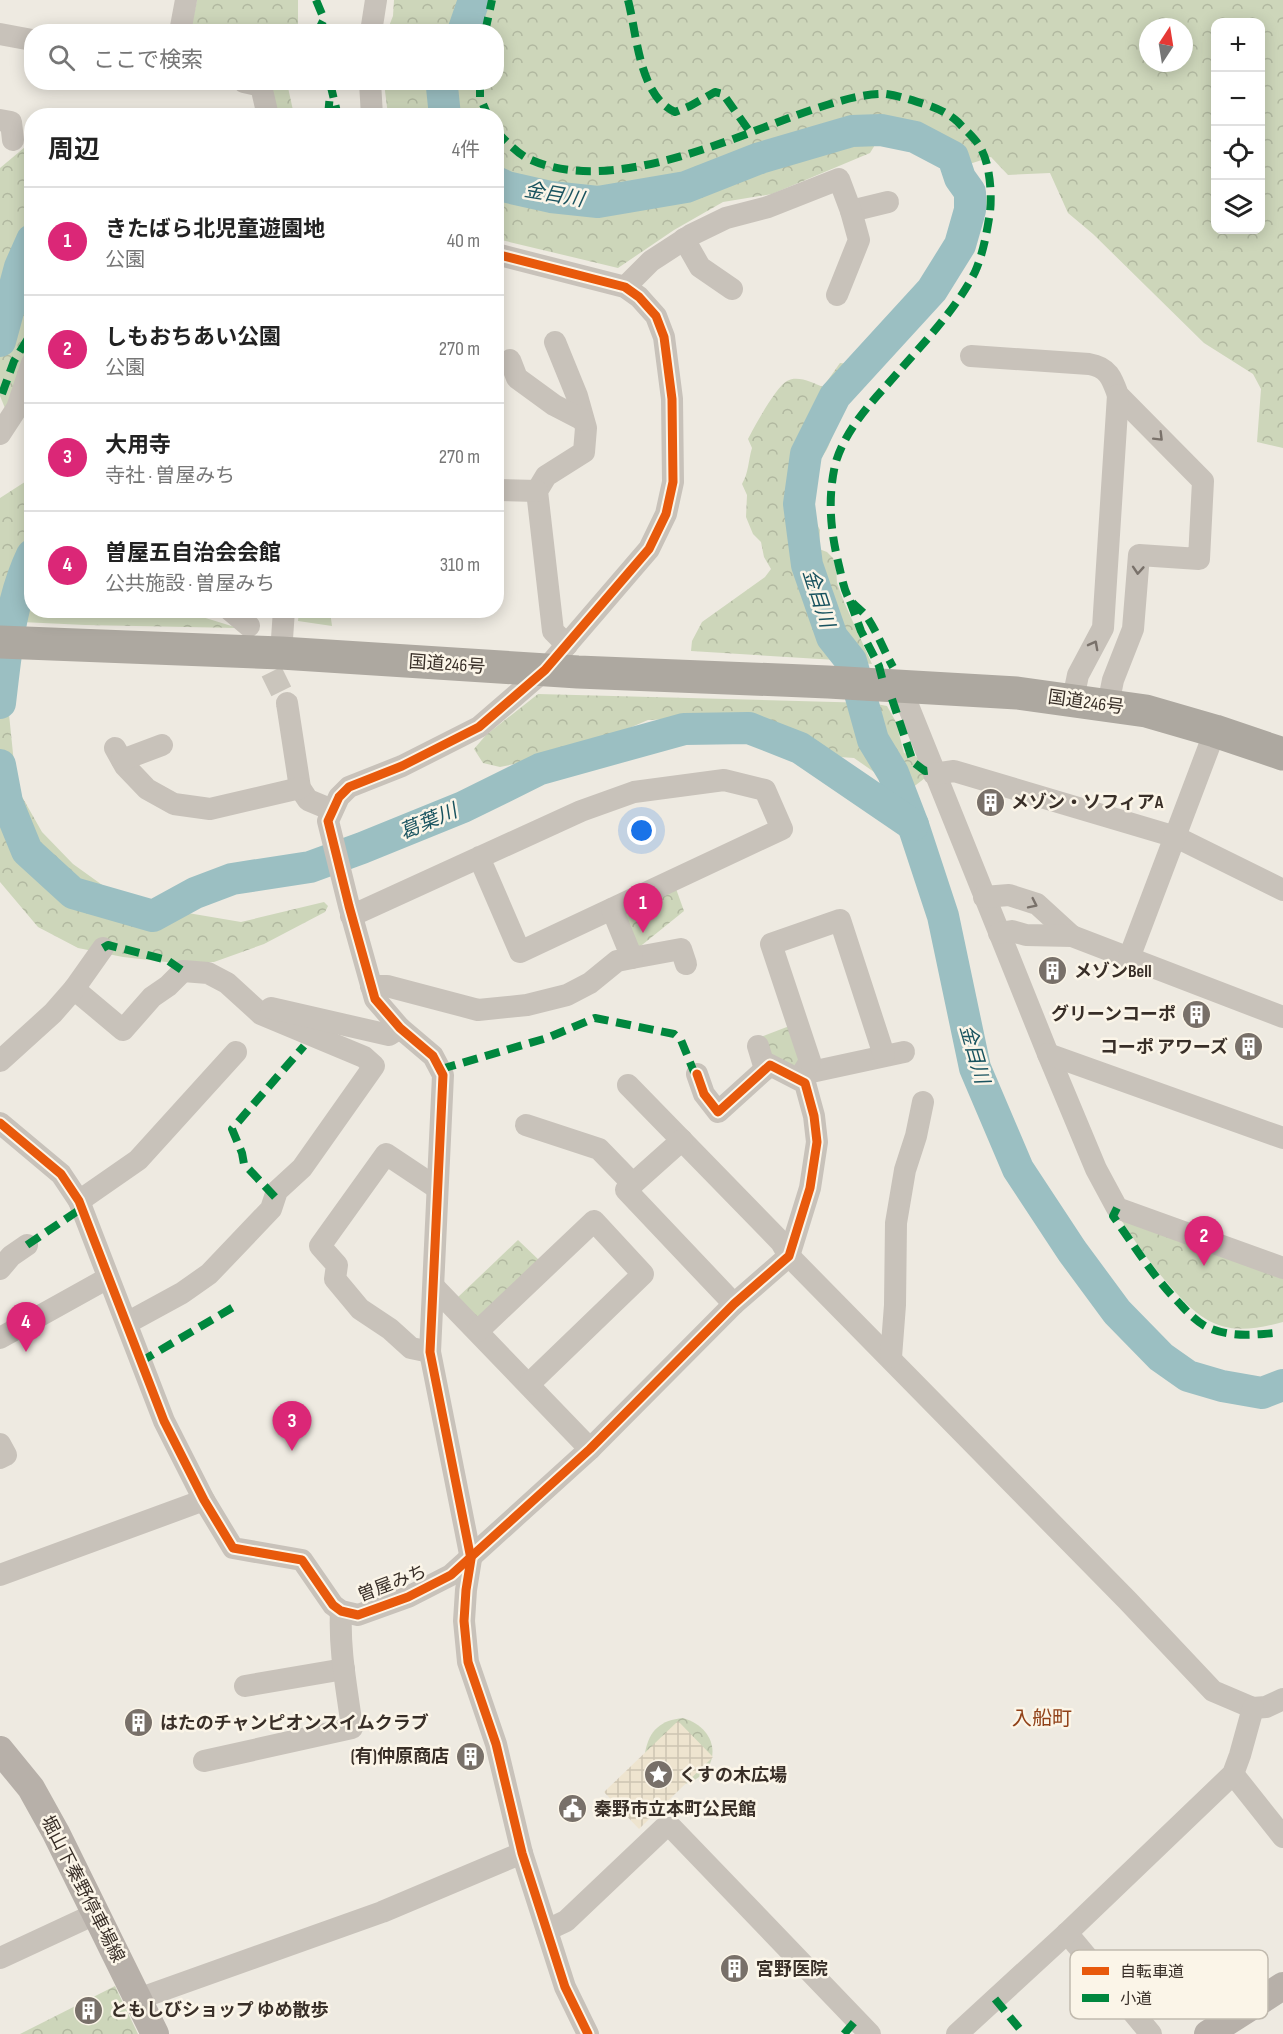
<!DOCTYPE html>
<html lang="ja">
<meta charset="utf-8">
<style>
body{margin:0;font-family:"Sofia Sans Condensed","Noto Sans JP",sans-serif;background:#f2f2f2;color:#222}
.controls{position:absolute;right:18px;top:18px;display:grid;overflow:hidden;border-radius:12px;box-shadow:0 3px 15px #0003}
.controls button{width:54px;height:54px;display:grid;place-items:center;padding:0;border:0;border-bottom:2px solid #e0e0e0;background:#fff;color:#222;font:30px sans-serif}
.compass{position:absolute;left:1139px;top:18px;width:54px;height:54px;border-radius:50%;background:#fff;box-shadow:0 3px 15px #0003;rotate:12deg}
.you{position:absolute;left:642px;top:831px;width:21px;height:21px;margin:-15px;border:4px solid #fff;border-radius:50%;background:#1a73e8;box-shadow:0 0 0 9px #1a73e833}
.badge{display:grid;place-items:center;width:39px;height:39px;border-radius:50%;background:#db2777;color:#fff;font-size:20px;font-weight:700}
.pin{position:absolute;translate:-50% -50px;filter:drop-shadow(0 2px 3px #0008)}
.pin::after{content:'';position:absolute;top:32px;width:21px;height:18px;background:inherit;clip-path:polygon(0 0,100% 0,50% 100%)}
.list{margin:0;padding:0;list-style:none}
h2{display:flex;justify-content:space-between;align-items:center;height:78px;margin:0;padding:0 24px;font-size:26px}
h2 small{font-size:20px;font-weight:400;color:#767676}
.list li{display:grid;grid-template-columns:39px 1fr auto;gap:18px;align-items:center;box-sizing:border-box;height:108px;padding:0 24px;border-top:2px solid #e0e0e0}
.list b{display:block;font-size:22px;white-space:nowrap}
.list p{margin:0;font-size:20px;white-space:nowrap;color:#767676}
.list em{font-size:20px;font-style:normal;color:#767676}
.icon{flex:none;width:33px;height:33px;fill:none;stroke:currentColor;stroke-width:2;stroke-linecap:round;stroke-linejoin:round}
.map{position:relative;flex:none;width:1283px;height:2034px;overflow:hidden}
.search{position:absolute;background:#fff;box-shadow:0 3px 15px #0003;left:24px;top:24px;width:480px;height:66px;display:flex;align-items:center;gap:15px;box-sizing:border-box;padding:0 21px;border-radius:24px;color:#767676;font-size:22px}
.panel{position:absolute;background:#fff;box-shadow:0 3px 15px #0003;left:24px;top:108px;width:480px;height:510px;border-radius:24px}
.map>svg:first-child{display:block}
.forest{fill:url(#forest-crowns);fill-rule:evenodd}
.plaza{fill:url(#plaza-grid)}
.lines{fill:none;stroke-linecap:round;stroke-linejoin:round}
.river{stroke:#9bbfc2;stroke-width:32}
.minor-tunnel{stroke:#cac5bc;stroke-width:22;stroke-dasharray:22 11;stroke-linecap:butt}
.minor{stroke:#c8c2ba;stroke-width:22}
.major{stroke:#b7b0a9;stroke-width:28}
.highway{stroke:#ada8a0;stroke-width:33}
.quiet{stroke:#00873e;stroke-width:8;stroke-dasharray:15 8;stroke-linecap:butt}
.cycleway-casing{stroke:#fbf5e8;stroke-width:13}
.cycleway{stroke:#e8590c;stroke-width:9}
.oneway{stroke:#79716a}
.labels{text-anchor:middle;stroke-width:5;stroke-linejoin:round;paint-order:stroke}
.street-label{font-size:18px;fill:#392f28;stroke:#fbf5e8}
.poi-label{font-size:18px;font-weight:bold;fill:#392f28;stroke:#fbf5e8;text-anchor:start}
.water-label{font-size:20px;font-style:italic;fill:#19535f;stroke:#fbf5e8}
.neighbourhood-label{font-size:20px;fill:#914118;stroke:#fbf5e8}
.key{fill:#fbf5e8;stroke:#c1baae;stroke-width:1.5}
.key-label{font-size:16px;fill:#392f28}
</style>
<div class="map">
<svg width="1283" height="2034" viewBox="0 0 1283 2034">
<defs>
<pattern id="forest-crowns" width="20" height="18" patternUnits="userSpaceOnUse" patternTransform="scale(1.5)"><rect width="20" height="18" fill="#cdd6ba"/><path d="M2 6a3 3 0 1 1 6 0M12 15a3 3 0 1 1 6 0" fill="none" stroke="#b1b8a0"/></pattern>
<pattern id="plaza-grid" width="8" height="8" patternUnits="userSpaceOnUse" patternTransform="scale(1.5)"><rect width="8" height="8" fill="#eee4cf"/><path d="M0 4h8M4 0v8" fill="none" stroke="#cdc4b2"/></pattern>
</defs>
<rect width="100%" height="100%" fill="#eeeae1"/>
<!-- forest -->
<g class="forest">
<path d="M 197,0 L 298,0 L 298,25 L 275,25 L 276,31 L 190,32 Z"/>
<path d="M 394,0 L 1283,0 L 1283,448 L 1257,442 L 1261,389 L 1253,374 L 1204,343 L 1093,234 L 1068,213 L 1050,173 L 1008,175 L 991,157 L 948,171 L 926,154 L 903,146 L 878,140 L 870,153 L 772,194 L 723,202 L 674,230 L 618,268 L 497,239 L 496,116 L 388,115 L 384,83 L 496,82 L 496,32 L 387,31 L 393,16 ZM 1216,22 L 1260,22 L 1260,230 L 1216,230 ZM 1148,27 L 1184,27 L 1184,63 L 1148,63 Z"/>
<path d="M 267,83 L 287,83 L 294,115 L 274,115 Z"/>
<path d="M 31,142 L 31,346 L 7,413 L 0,396 L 0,168 Z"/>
<path d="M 840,363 L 860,365 L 833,431 C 830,446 825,455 814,465 L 813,517 L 820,530 L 819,549 L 827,552 L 833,558 L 836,567 L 837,583 L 844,602 L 872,664 L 836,660 L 691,651 L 692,641 L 702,622 L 765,577 L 771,569 L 764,557 L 761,542 L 753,534 L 746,517 L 747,495 L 742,484 C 749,472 748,461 752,448 L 748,439 C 754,427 776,387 787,381 C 798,375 813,383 823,387 Z"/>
<path d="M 31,478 L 32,610 L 183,611 L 238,628 L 85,625 L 0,621 L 0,498 Z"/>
<path d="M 299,611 L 330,611 L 332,626 L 298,621 Z"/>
<path d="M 0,670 L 6,685 L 15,773 L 21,795 L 42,832 L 73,864 L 112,892 L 182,912 L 241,922 L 324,902 L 328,906 L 325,912 L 264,944 L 214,962 L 175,963 L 123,957 L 78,948 L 38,927 L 0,882 Z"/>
<path d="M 538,694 L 871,703 L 887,706 L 896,722 L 904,753 L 914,755 L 927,766 L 925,778 L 912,788 L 897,788 L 854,758 L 840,757 L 785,728 L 742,719 L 698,718 L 648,720 L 592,744 L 554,756 L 500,767 L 483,763 L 474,749 L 486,735 Z"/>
<path d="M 675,886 L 684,911 L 637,949 L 624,909 Z"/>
<path d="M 792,1025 L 803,1059 L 789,1070 L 769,1058 L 761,1037 Z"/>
<path d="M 1118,1215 L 1283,1277 L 1283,1322 C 1229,1337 1206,1328 1170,1286 C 1150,1264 1134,1240 1118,1215 Z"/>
<path d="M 518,1240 L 541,1262 L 483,1319 L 475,1318 L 456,1299 Z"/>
<path d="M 683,1718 C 721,1729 723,1772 685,1784 L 645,1753 C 649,1730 661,1720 683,1718 Z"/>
<path d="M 115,1986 L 138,2034 L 20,2034 Z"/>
</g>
<!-- plaza -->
<path class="plaza" d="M 678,1721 L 713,1757 L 639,1829 L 604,1792 Z"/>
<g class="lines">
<!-- river -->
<g class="river">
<path d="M 463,32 L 474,0"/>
<path d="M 444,82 L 442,87 L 445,116"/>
<path d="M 496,182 L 507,187 L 551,197 L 598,202 L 686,187 L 760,158 L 852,131 L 881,130 L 915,137 L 953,157 L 960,178 L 970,192 L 970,210 L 960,245 L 932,290 L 835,396 L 806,454 L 799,504 L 807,565 L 832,637 L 851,661 L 873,740 L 893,773 L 913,825 L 943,916 L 975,1068 L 1018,1169 L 1072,1251 L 1117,1312 L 1161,1357 L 1188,1376 L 1222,1386 L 1262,1393 L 1283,1385"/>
<path d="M 0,341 L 20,267 L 32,240"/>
<path d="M 0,703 C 6,653 10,601 32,555"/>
<path d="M 0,765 L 7,802 L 27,851 L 73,893 L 153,916 L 195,893 L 232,879 L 310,867 L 362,848 L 463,807 L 540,769 L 684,729 L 749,728 L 800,748 L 913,825"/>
</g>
<!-- minor-tunnel -->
<path class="minor-tunnel" d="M 257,642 L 287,703"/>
<!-- minor -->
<g class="minor">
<path d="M 180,32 L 186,0"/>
<path d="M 371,32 L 376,0"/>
<path d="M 0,34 L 32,40"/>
<path d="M 244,82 L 261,86 L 268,116"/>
<path d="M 370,82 L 372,116"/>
<path d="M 0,120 L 11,122 L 13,140"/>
<path d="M 851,211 L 888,202"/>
<path d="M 684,239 L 700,267 L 732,289"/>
<path d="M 496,254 L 625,287 L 639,297 L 656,316 L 664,337 L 672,399 L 673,482 L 666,514 L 649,549 L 545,670 L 479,727 L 402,766 L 349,787 L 339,797 L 328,821 L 349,906 L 375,999 L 400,1028 L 433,1056 L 443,1075 L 430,1352 L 471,1559 L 466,1590 L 464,1621 L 468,1662 L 496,1744 L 522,1853 L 565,1987 L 588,2034"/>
<path d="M 625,287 L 651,261 L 691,235 L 726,218 L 768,207 L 839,179 L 851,211 L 859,240 L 837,295"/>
<path d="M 555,342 L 577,396 L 586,428 L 584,452 L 546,476 L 537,491 L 553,631 L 567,645"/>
<path d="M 971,356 L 1089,364 C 1108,367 1112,378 1118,395 L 1203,481 L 1199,559 L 1139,555 L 1133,629 L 1113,680 L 1108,705"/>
<path d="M 510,360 L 517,378 L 554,405 L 583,420"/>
<path d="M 0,434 L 17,408 L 32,363"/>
<path d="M 496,490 L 537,491"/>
<path d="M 230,610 L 249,626"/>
<path d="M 281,653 L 284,610"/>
<path d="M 1073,699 L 1078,675 L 1103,628 L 1118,395"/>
<path d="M 287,703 L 300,788 L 308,800 L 332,810"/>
<path d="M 907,703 L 1048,1054 L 1096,1169 L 1117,1208 L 1283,1268"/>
<path d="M 115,748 L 125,766 L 147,789 L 174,804 L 210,809 L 300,788"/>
<path d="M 122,760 L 162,745"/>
<path d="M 934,774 L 954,771 L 1176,837 L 1283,890"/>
<path d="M 984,897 L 1009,895 L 1037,904 L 1072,936"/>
<path d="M 351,916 L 581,811 L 634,792 L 724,780 L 765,790 L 782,829 L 520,952 L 479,857"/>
<path d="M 999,933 L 1012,931 L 1026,935 L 1072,936 L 1283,1017"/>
<path d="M 632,958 L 681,949 L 686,964"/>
<path d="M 1129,958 L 1215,731"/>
<path d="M 371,986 L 387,986 L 478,1010 L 527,1005 L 567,995 L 590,983 L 617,961 L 632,958 L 612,909"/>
<path d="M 74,989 L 123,1030 L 152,997 L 168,986 L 183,971 L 208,973 L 227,983 L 261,1014 L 364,1057 L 374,1066 L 302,1168 L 277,1191 L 271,1209 L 209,1274 L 182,1293 L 127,1323"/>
<path d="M 271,1008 L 389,1035 L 400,1028"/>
<path d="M 758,1046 L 765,1069"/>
<path d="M 1048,1054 L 1283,1138"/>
<path d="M 0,1061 L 53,1013 L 74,989 L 103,948"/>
<path d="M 802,1074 L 904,1052"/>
<path d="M 805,1083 L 802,1074 L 810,1061 L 771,944 L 840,920 L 884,1055"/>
<path d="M 628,1085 L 781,1242 L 789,1256 L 1128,1601 L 1213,1691 L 1253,1708 L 1266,1707 L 1283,1699"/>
<path d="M 0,1123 L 61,1174 L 79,1201 L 164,1421 L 204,1500 L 233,1548 L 302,1560 L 333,1605 L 341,1611 L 358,1615 L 408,1597 L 451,1575 L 590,1449 L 734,1304 L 789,1256 L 810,1188 L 817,1142 L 814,1116 L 805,1083 L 770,1065 L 718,1112 L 704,1094 L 697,1074"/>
<path d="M 526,1125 L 599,1149 L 633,1184"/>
<path d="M 682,1140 L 626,1190 L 734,1304"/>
<path d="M 79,1201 L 138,1160 L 236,1052"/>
<path d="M 0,1269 L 11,1256 L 27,1245"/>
<path d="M 434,1287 L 590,1449"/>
<path d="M 478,1331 L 594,1221 L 643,1274 L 529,1384"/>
<path d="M 0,1338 L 108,1278"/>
<path d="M 430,1352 L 411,1348 L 390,1329 L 360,1309 L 335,1279 L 337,1265 L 320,1246 L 386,1154 L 437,1188"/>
<path d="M 891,1357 L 895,1305 L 896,1223 L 905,1170 L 916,1136 L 923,1102"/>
<path d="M 0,1444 L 6,1455 L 0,1458"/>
<path d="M 0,1575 L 204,1500"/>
<path d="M 245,1686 L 344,1669"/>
<path d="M 204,1761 L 352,1728 C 347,1689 339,1651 341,1611"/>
<path d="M 1233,1774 L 1283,1837"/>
<path d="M 547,1930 L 566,1921 L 664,1828 L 672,1828 L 870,2034"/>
<path d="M 1067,1933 L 1151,2034"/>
<path d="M 0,1958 L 95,1914"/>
<path d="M 138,1999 L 382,1912 L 522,1853"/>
<path d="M 957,2034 L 1067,1933 L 1233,1774 L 1240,1755 L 1253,1708"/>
</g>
<!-- major -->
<g class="major">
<path d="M 0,1750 L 31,1788 L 56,1833 L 155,2034"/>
<path d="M 1208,2034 L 1283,1986"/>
</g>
<!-- highway -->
<path class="highway" d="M 0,642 L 281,653 L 578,672 L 828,682 L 1017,693 L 1146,711 L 1215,731 L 1283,754"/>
<!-- quiet -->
<g class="quiet">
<path d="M 316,0 L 324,19 L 320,27 L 321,32"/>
<path d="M 628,0 C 637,34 639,96 675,112 L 690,106 L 715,92 L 723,94 L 750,132"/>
<path d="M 485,32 L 492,0"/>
<path d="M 480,82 L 480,97 L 488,116"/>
<path d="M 330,83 L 338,116"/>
<path d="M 328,116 L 330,94"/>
<path d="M 496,131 C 505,140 514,150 525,157 C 601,196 716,145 789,118 C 813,109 861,92 886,94 C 900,96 911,100 924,104 C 937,108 948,113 958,122 C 965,130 975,138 980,147 C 990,163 992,194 990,212 C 987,232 983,254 975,272 C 955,312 915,352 886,386 C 865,409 843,435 835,465 C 827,502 831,534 840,570 C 842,579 844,589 848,597 C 853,605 862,610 867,617 C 877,632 884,651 893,667"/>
<path d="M 2,394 L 14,361 L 32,332"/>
<path d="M 850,601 L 861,631 L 879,666 L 884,686"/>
<path d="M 892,699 L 913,762 L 925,771 L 933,770"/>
<path d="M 103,948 L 108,945 L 167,960 L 183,971"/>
<path d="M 441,1069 L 547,1038 L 595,1018 L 674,1034 L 681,1040 L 694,1072 L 697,1074"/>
<path d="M 275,1197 L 244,1164 L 242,1153 L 232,1129 L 304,1046"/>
<path d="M 1117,1208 L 1113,1216 C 1135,1247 1154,1278 1181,1305 C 1189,1314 1198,1323 1209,1328 C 1230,1337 1252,1335 1274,1333"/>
<path d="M 27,1245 L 82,1208"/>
<path d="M 140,1362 L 237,1305"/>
<path d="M 995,1999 L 1024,2034"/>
<path d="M 844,2034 L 857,2019"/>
</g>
<defs>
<g id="cycleway">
<path d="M 496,254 L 625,287 L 639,297 L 656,316 L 664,337 L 672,399 L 673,482 L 666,514 L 649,549 L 545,670 L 479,727 L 402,766 L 349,787 L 339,797 L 328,821 L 349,906 L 375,999 L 400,1028 L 433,1056 L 443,1075 L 430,1352 L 471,1559 L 466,1590 L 464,1621 L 468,1662 L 496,1744 L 522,1853 L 565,1987 L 588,2034"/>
<path d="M 0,1123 L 61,1174 L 79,1201 L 164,1421 L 204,1500 L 233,1548 L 302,1560 L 333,1605 L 341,1611 L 358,1615 L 408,1597 L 451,1575 L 590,1449 L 734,1304 L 789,1256 L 810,1188 L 817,1142 L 814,1116 L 805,1083 L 770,1065 L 718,1112 L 704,1094 L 697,1074"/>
</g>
</defs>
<!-- cycleway casing -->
<use href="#cycleway" class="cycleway-casing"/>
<!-- cycleway -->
<use href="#cycleway" class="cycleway"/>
</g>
<!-- one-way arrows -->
<defs><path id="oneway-chevron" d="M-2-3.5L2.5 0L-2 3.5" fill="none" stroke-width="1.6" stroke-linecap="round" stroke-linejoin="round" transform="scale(1.5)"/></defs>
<g class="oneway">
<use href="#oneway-chevron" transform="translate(1159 437) rotate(45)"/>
<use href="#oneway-chevron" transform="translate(1138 570) rotate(94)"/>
<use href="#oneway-chevron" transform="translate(1094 645) rotate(-62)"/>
<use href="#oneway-chevron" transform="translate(1033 904) rotate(26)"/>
</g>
<!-- icons -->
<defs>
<symbol id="building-disc" viewBox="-11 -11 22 22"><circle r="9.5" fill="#787069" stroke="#fbf5e8"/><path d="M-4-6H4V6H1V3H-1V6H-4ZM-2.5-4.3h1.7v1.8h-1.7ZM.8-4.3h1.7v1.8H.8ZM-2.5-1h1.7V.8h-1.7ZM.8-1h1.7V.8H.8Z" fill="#fff"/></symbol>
<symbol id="sight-disc" viewBox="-11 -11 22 22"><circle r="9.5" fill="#787069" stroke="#fbf5e8"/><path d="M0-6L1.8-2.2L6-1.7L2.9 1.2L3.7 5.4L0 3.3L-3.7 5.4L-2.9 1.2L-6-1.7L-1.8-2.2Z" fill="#fff"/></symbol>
<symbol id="civic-disc" viewBox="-11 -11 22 22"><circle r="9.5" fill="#787069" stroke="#fbf5e8"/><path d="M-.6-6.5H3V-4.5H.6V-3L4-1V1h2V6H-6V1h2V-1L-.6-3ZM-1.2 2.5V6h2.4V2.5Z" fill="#fff"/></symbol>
</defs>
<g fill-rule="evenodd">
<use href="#building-disc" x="974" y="786" width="33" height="33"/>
<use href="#building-disc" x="1036" y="954" width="33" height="33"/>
<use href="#building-disc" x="1180" y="998" width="33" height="33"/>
<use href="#building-disc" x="1232" y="1030" width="33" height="33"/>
<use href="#building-disc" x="122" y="1706" width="33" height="33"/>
<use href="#building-disc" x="454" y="1740" width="33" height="33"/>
<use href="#sight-disc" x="642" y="1758" width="33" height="33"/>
<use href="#civic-disc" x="556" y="1792" width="33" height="33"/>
<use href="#building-disc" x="718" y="1952" width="33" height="33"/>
<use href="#building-disc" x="72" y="1994" width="33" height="33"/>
</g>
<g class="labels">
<!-- street labels -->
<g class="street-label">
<text transform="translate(447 664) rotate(4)" y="6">国道246号</text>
<text transform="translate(1086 702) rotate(8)" y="6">国道246号</text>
<text transform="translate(392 1583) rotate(-21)" y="6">曽屋みち</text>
<text transform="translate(83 1889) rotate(63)" y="6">堀山下秦野停車場線</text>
</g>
<!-- poi labels -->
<g class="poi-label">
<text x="1011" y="808">メゾン・ソフィアA</text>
<text x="1074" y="977">メゾンBell</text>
<text x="1176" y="1020" text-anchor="end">グリーンコーポ</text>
<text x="1228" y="1053" text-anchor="end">コーポ アワーズ</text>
<text x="160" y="1729">はたのチャンピオンスイムクラブ</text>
<text x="449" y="1762" text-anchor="end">(有)仲原商店</text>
<text x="679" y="1781">くすの木広場</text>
<text x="594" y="1815">秦野市立本町公民館</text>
<text x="756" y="1975">宮野医院</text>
<text x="110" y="2016">ともしびショップ ゆめ散歩</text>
</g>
<!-- water labels -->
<g class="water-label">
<text transform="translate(554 194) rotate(10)" y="7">金目川</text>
<text transform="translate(819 598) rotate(72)" y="7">金目川</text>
<text transform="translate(428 821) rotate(-23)" y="7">葛葉川</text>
<text transform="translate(975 1054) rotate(74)" y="7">金目川</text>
</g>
<!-- neighbourhood labels -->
<g class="neighbourhood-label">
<text x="1042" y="1725">入船町</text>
</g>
</g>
<!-- legend -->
<rect x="1070" y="1950" width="198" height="69" rx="9" class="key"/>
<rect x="1082" y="1967" width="27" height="8" fill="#e8590c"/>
<rect x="1082" y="1994" width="27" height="8" fill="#00873e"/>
<g class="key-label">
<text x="1120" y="1977">自転車道</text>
<text x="1120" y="2004">小道</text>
</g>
</svg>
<div class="controls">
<button>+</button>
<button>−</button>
<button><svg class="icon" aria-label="locate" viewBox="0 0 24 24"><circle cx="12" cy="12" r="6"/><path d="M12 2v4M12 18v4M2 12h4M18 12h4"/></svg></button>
<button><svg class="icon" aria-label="layers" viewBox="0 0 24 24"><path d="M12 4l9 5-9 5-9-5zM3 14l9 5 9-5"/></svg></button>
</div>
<svg class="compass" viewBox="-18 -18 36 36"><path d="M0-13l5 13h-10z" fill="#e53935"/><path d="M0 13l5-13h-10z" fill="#767676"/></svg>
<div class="you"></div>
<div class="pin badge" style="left:643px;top:933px">1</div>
<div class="pin badge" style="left:1204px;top:1266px">2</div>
<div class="pin badge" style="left:292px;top:1451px">3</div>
<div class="pin badge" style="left:26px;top:1352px">4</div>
<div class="search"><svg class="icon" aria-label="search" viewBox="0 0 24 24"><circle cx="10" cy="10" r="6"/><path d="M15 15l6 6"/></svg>ここで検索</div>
<section class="panel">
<h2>周辺<small>4件</small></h2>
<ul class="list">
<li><span class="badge">1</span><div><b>きたばら北児童遊園地</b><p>公園</p></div><em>40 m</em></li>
<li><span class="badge">2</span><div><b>しもおちあい公園</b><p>公園</p></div><em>270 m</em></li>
<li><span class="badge">3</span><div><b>大用寺</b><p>寺社 · 曽屋みち</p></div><em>270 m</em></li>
<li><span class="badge">4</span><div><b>曽屋五自治会会館</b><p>公共施設 · 曽屋みち</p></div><em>310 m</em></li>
</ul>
</section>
</div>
